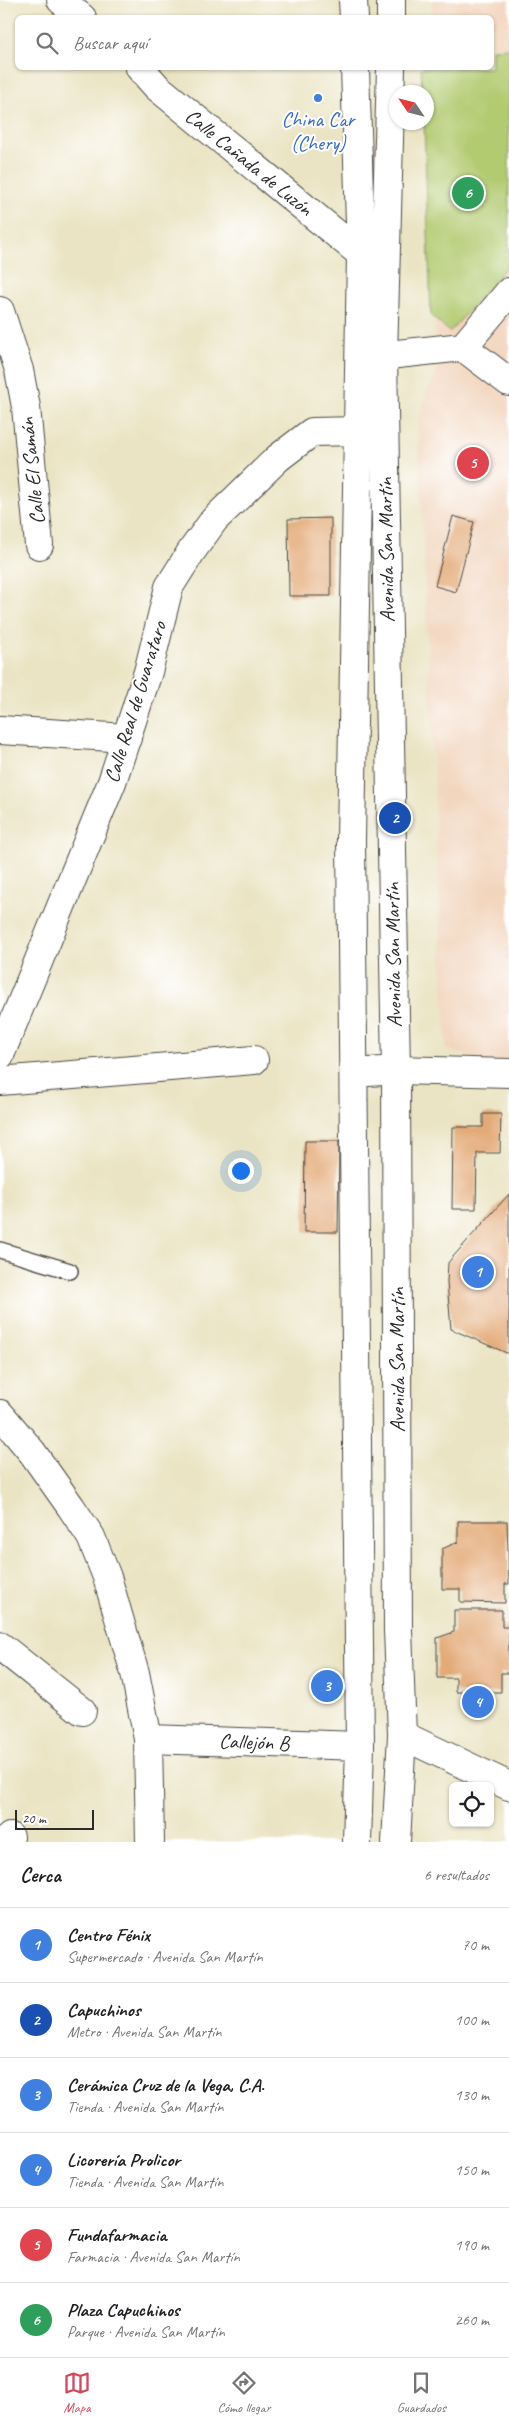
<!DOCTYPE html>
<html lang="es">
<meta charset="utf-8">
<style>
body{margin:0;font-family:Caveat,sans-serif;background:#f2f2f2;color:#202124}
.controls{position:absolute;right:15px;bottom:15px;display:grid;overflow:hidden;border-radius:8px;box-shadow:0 1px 4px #0004}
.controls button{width:45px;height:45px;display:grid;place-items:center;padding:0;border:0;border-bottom:1px solid #e0e0e0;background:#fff;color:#202124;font:25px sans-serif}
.compass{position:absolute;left:389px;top:85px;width:45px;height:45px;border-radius:50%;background:#fff;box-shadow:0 1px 4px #0004;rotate:305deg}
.scale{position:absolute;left:15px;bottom:12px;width:79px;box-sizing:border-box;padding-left:5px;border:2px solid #2b2b2b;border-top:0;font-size:14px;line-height:18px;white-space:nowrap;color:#2b2b2b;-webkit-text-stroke:4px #fff;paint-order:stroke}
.you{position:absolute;left:240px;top:1170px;width:18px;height:18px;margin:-12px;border:4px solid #fff;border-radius:50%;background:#1a73e8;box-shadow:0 0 0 8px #1a73e833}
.badge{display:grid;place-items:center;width:32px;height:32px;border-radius:50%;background:#d1495b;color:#fff;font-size:16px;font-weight:700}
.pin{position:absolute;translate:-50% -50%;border:2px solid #fff;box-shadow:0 1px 5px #0006}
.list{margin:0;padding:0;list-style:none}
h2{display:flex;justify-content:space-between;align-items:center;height:65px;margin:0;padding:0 20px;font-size:21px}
h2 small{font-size:16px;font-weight:400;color:#757577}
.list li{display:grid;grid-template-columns:32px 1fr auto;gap:15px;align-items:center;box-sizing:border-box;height:75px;padding:0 20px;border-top:1px solid #e0e0e0}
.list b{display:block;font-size:19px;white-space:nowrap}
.list p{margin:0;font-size:16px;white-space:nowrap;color:#757577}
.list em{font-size:16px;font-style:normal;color:#757577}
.icon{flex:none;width:28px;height:28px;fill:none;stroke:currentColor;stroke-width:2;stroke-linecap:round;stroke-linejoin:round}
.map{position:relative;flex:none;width:509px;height:1842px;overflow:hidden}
.search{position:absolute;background:#fff;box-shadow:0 1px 4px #0004;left:15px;right:15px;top:15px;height:55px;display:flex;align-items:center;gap:12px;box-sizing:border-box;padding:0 18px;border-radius:8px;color:#757577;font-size:19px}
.sheet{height:515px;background:#fff}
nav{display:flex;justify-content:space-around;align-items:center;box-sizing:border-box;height:70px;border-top:1px solid #e0e0e0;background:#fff;font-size:14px;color:#757577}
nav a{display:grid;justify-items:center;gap:2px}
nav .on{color:#d1495b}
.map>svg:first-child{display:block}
.built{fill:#f2d5bd}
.green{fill:#b2cb71;stroke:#6e7b4e}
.building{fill:#e3a976}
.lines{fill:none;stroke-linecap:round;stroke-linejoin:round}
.lane-casing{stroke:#484742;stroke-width:18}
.street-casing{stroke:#484742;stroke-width:30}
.secondary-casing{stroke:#484742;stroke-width:30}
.lane{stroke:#fff;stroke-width:15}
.street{stroke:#fff;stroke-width:28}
.secondary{stroke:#fff;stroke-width:28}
.shop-dot{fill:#3f7fe0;stroke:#fff;stroke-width:2}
.labels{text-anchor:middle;stroke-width:4;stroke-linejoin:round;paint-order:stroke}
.shop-label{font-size:21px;fill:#366cbe;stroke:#fff}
.street-label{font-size:21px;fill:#2b2b2b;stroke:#fff}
</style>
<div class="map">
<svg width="509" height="1842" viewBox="0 0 509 1842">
<rect width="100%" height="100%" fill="#fff"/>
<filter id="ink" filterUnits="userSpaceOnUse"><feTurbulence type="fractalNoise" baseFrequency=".02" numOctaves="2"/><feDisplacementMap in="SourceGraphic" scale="10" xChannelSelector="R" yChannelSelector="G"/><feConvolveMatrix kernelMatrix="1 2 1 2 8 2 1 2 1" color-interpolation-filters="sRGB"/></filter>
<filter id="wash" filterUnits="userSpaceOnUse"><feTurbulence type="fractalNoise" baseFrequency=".0096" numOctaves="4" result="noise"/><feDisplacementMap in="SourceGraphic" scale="20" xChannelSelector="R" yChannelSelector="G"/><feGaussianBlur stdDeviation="1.12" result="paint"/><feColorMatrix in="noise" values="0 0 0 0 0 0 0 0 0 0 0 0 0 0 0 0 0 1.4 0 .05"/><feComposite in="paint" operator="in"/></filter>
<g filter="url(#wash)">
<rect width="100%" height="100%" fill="#ebe4c4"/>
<!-- built -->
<path class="built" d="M 432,0 L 509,0 L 509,1069 L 446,1049 L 418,425 L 426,392 L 436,376 L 433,68 L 492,68 L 492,18 L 432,17 Z"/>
<!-- green -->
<path class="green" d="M 509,48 L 509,264 L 450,332 L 431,316 L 424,123 L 426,122 L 426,92 L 422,92 L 421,68 L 492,68 L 492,49 Z"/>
<g id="blocks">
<!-- building -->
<g class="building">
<path d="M 453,516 L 474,522 L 456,592 L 435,586 Z"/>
<path d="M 331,518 L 331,596 L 289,596 L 288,519 Z"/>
<path d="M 483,1114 L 501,1114 L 500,1153 L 477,1153 L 476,1209 L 452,1209 L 453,1127 L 483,1127 Z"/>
<path d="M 305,1141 L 339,1141 L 338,1232 L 304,1232 Z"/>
<path d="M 509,1194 L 509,1354 L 451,1329 L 447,1282 L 448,1263 L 451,1259 Z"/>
<path d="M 458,1521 L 507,1521 L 509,1584 L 505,1584 L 505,1603 L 460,1602 L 460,1589 L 442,1589 L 442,1549 L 458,1542 Z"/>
<path d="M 454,1610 L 502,1610 L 502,1627 L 509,1627 L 509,1673 L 501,1673 L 501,1692 L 456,1692 L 456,1678 L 437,1678 L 437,1638 L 454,1632 Z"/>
</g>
</g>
</g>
<g filter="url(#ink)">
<use href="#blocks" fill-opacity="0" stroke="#484742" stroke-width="1"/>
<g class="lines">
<defs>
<path id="lane" d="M 0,1250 L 70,1271"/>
<g id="street">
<path d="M 61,0 L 82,18"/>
<path d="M 140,68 L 157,87 L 361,254"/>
<path d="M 0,311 L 19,370 L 26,407 L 39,545"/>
<path d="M 360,358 L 463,347 L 509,292"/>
<path d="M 0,730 L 127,738"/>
<path d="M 0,1055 L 112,782 L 148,672 L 169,587 L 191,552 L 214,520 L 278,458 L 312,432 L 359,431"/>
<path d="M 0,1081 L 254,1060"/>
<path d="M 0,1414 L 32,1452 L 71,1507 L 91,1537 L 107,1577 L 135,1673 L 148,1739 L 150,1842"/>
<path d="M 0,1646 L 82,1711"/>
<path d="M 402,1735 L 509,1786"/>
<path d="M 148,1739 L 360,1746"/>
<path d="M 4,1842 L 10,1837"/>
</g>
<g id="secondary">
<path d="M 353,0 L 354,18"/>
<path d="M 391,0 L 391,18"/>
<path d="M 355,68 L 361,254 L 351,840 L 360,1746 L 357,1842"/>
<path d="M 391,68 L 383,356 L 396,1070 L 398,1630 L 402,1735 L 396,1842"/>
<path d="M 463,347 L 509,382"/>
<path d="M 355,1073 L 396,1070 L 509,1073"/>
</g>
</defs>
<!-- lane casing -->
<use href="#lane" class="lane-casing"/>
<!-- street casing -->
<use href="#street" class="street-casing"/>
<!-- secondary casing -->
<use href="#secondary" class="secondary-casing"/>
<!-- lane -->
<use href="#lane" class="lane"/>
<!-- street -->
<use href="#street" class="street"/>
<!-- secondary -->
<use href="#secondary" class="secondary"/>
</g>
</g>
<!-- markers -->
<circle class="shop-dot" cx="318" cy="98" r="5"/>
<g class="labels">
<!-- shop labels -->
<g class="shop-label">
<text x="318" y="126">China Car<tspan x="318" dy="24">(Chery)</tspan></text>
</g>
<!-- street labels -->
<g class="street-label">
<text transform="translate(249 162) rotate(39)" y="7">Calle Cañada de Luzón</text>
<text transform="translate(32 471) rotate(-96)" y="7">Calle El Samán</text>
<text transform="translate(386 550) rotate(-91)" y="7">Avenida San Martín</text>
<text transform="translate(135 702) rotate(-73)" y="7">Calle Real de Guarataro</text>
<text transform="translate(393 955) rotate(-91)" y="7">Avenida San Martín</text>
<text transform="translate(397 1360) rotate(-90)" y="7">Avenida San Martín</text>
<text transform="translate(254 1742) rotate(2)" y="7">Callejón B</text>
</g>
</g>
</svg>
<div class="controls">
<button><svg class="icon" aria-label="locate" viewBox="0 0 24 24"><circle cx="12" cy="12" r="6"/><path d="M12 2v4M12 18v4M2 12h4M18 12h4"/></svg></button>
</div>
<svg class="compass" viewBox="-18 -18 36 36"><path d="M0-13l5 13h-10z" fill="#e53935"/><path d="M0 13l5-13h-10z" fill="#757577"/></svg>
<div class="scale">20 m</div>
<div class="you"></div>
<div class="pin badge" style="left:478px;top:1272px;background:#3f7fe0">1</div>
<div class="pin badge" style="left:395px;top:818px;background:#1a4fb4">2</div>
<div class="pin badge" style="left:327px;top:1686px;background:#3f7fe0">3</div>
<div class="pin badge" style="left:478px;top:1702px;background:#3f7fe0">4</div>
<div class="pin badge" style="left:473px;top:463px;background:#e0444e">5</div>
<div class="pin badge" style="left:468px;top:193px;background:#2e9e5b">6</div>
<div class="search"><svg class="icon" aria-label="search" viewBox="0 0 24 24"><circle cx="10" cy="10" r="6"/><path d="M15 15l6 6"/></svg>Buscar aquí</div>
</div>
<section class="sheet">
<h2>Cerca<small>6 resultados</small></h2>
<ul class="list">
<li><span class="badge" style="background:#3f7fe0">1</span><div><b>Centro Fénix</b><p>Supermercado · Avenida San Martín</p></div><em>70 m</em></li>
<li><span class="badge" style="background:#1a4fb4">2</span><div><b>Capuchinos</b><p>Metro · Avenida San Martín</p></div><em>100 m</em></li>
<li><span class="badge" style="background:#3f7fe0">3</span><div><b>Cerámica Cruz de la Vega, C.A.</b><p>Tienda · Avenida San Martín</p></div><em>130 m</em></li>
<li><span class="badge" style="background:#3f7fe0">4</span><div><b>Licorería Prolicor</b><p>Tienda · Avenida San Martín</p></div><em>150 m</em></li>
<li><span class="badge" style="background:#e0444e">5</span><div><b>Fundafarmacia</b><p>Farmacia · Avenida San Martín</p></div><em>190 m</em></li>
<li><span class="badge" style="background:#2e9e5b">6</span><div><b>Plaza Capuchinos</b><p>Parque · Avenida San Martín</p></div><em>260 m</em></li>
</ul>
</section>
<nav>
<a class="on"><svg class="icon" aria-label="map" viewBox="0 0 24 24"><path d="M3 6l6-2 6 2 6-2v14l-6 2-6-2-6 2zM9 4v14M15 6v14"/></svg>Mapa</a>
<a><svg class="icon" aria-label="directions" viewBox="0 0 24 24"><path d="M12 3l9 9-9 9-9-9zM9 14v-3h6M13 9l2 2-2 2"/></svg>Cómo llegar</a>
<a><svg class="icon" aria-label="saved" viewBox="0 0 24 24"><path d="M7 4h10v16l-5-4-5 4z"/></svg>Guardados</a>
</nav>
